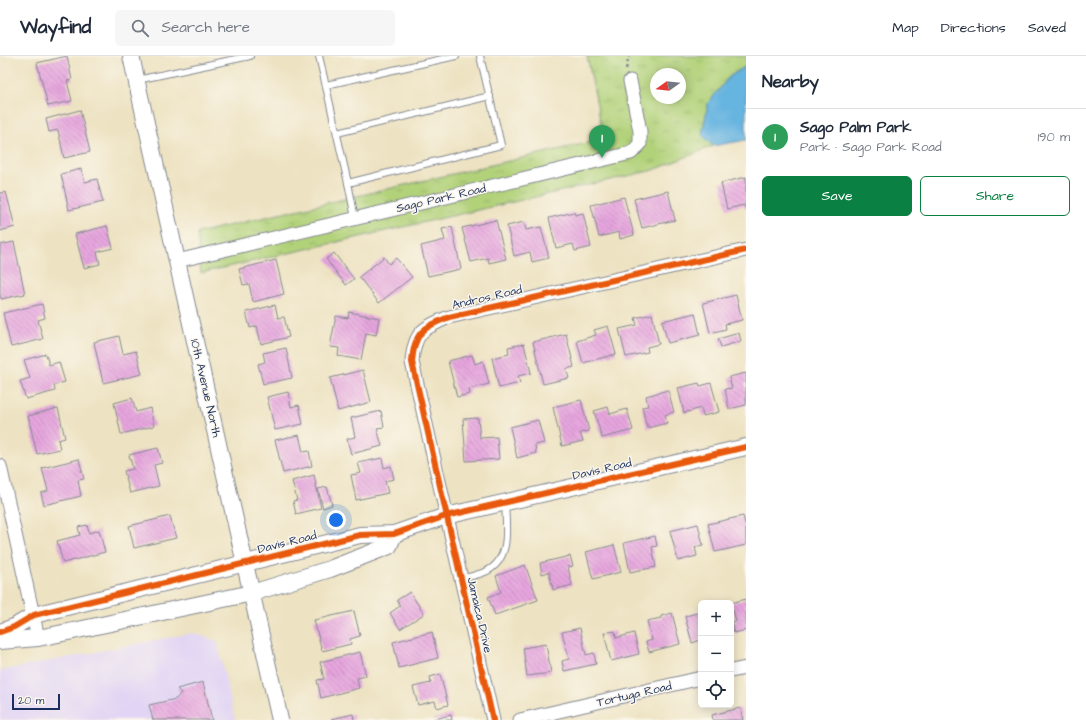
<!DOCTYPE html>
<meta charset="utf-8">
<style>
body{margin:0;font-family:"Architects Daughter",sans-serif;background:#f6f6f7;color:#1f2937}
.controls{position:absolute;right:12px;bottom:12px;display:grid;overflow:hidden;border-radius:6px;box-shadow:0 2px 10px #0003}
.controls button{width:36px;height:36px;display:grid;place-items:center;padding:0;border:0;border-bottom:1px solid #e0e1e3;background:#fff;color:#1f2937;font:20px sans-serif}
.compass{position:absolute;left:650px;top:12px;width:36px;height:36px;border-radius:50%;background:#fff;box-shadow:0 2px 10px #0003;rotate:255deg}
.scale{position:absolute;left:12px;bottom:10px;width:48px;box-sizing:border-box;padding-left:4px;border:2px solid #1b2f5e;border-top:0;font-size:11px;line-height:14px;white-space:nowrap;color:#1b2f5e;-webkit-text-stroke:3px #fbf7ec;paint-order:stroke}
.you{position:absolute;left:336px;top:464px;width:14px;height:14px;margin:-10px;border:3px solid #fff;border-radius:50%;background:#1a73e8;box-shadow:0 0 0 6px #1a73e833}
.badge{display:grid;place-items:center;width:26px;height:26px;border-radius:50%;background:#0b8043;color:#fff;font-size:13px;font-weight:700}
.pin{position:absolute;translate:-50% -33px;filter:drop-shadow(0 1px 2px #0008)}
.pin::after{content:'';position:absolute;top:21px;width:14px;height:12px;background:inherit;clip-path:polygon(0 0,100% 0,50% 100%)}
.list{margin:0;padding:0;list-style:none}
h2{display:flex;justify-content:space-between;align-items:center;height:52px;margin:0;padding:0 16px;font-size:17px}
h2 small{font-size:13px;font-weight:400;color:#747a83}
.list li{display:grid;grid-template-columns:26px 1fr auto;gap:12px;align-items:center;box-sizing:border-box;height:56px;padding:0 16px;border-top:1px solid #e0e1e3}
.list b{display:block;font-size:15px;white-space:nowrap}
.list p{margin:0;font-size:13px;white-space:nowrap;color:#747a83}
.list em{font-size:13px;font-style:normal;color:#747a83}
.actions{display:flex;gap:8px;padding:12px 16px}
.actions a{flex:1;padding:9px 0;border:1px solid #0b8043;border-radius:6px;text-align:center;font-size:14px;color:#0b8043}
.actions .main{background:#0b8043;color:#fff}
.icon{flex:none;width:22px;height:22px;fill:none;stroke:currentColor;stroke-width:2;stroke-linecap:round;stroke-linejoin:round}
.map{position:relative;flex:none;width:746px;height:664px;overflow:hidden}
header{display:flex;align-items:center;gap:24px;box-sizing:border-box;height:56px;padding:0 20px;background:#fff;border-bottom:1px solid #e0e1e3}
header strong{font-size:19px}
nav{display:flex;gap:22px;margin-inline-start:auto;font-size:14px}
.search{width:280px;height:36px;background:#f6f6f7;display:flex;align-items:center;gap:10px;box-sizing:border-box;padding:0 14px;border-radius:6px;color:#747a83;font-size:15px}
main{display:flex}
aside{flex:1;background:#fff}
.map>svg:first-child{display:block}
.built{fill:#e1d4f4}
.grass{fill:url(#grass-tufts);stroke:#66806c;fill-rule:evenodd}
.water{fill:#66b4e0;stroke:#40729f}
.building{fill:url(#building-back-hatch)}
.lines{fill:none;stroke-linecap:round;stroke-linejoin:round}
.service-casing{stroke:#848890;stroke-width:8}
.minor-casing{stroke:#848890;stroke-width:15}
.tertiary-casing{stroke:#848890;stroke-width:18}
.path{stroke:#848890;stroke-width:2.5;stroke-dasharray:3 3;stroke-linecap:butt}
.service{stroke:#fff;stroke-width:6}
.minor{stroke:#fff;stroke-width:13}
.tertiary{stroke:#fff;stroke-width:16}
.cycleway-casing{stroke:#fbf7ec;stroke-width:8}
.cycleway{stroke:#e8590c;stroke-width:6}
.labels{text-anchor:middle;stroke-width:3;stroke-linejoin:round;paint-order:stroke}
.street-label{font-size:12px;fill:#1b2f5e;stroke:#fbf7ec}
</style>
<header>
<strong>Wayfind</strong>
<div class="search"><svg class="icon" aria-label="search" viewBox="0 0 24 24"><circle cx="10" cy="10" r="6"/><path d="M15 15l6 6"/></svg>Search here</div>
<nav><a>Map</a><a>Directions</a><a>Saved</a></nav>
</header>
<main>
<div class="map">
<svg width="746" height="664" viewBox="0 0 746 664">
<defs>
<pattern id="grass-tufts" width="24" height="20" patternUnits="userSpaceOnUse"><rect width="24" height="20" fill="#b2d27a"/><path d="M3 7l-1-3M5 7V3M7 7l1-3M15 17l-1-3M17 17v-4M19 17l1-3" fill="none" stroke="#98b56c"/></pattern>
<pattern id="building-back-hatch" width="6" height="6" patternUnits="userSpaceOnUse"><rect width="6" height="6" fill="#e7a6de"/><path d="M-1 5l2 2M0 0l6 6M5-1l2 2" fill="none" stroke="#ba88b7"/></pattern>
</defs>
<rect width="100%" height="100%" fill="#fbf7ec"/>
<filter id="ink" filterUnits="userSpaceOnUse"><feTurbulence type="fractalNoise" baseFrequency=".025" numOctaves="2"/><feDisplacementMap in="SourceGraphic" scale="8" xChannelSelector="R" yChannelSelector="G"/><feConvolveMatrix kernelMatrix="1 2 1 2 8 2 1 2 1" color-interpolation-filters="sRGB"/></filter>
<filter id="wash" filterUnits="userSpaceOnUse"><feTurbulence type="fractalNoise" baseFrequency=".012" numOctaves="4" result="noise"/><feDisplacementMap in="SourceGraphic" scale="16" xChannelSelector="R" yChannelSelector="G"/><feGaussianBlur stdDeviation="0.9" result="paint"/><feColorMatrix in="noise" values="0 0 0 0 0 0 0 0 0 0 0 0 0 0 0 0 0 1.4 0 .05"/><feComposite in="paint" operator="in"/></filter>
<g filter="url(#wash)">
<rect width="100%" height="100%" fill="#ede2c1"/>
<!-- built -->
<path class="built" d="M 192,577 L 217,585 L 235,664 L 0,664 L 0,615 Z"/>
<!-- grass -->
<path class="grass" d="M 587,0 L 746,0 L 746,10 L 729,21 L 702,79 L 713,90 L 654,114 L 201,217 L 197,177 L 604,83 ZM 656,18 L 680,18 L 680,42 L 656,42 Z"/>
<!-- water -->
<path class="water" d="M 746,10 L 746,84 L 713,90 L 702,79 L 708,47 L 729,21 Z"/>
<g id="blocks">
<!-- building -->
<g class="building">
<path d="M 67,0 L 72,24 L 67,25 L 72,45 L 48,50 L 37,7 Z"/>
<path d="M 80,54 L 90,96 L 64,102 L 58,74 L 49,76 L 46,63 Z"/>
<path d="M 81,113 L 85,126 L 97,123 L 103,146 L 69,154 L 61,118 Z"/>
<path d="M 746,121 L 746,154 L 744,149 L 727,153 L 721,127 Z"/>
<path d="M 668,135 L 675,164 L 642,172 L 634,143 Z"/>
<path d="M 6,136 L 15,171 L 0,175 L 0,137 Z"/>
<path d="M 624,141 L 634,179 L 620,183 L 619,176 L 599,181 L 591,149 Z"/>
<path d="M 574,156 L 575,159 L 583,157 L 591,191 L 575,195 L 573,188 L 556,192 L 549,162 Z"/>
<path d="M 496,164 L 506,203 L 489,207 L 488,202 L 471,206 L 462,172 Z"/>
<path d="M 524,166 L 526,174 L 541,171 L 549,202 L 532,206 L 530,196 L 514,200 L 507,170 Z"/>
<path d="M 107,170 L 113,192 L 97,196 L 100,208 L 84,212 L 75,178 Z"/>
<path d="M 452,171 L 461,213 L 428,220 L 421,190 L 445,184 L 442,173 Z"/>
<path d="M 14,186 L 25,238 L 1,243 L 0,238 L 0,189 Z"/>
<path d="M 334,197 L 354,223 L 346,229 L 326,203 Z"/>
<path d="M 384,201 L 389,208 L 396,202 L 412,221 L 379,247 L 359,221 Z"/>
<path d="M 276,204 L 284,238 L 253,246 L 249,228 L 243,229 L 239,213 Z"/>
<path d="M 736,239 L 742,264 L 725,268 L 726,273 L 710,277 L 703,247 Z"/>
<path d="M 42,248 L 45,262 L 38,264 L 43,283 L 11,291 L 3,257 Z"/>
<path d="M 275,249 L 278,262 L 284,261 L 289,281 L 261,288 L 257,270 L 250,272 L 246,256 Z"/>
<path d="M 349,256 L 379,262 L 376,279 L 366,277 L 361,304 L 338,300 L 339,292 L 330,291 L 336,260 L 348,262 Z"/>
<path d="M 695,257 L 700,279 L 668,287 L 662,265 Z"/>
<path d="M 652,258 L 659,288 L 647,291 L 648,296 L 626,301 L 619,273 L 637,269 L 635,262 Z"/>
<path d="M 608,270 L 616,298 L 583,307 L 577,285 L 596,279 L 594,274 Z"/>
<path d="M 739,277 L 741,285 L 721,291 L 718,283 Z"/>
<path d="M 566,278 L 574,311 L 566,313 L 569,322 L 543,328 L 533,286 Z"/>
<path d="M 119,280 L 123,298 L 136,295 L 142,318 L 103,327 L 94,286 Z"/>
<path d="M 524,288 L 531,317 L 518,320 L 520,327 L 499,332 L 492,302 L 509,298 L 508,291 Z"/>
<path d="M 286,292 L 292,322 L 263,328 L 258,308 L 265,306 L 263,297 Z"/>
<path d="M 46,298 L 49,309 L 59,306 L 65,326 L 54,329 L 55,335 L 26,343 L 20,325 L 30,322 L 24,304 Z"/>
<path d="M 472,299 L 475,308 L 483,305 L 489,328 L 469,333 L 470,338 L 457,341 L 448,305 Z"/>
<path d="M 363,314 L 371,346 L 338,355 L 330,322 Z"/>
<path d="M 746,317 L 746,349 L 729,353 L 725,333 L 732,332 L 729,321 Z"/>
<path d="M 699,327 L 700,330 L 711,327 L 719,356 L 703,360 L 701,352 L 684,357 L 678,332 Z"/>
<path d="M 668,334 L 674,356 L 665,359 L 667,367 L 647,372 L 642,351 L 648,350 L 646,340 Z"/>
<path d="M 288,336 L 291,351 L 299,349 L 303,368 L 275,374 L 267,341 Z"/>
<path d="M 132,342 L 136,356 L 150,352 L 154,370 L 121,378 L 114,347 Z"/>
<path d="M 581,344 L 589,375 L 580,377 L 583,385 L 562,390 L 553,351 Z"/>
<path d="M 608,351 L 610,358 L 627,353 L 633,374 L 602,382 L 594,355 Z"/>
<path d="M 58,352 L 65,382 L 58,384 L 60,393 L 37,398 L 28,360 Z"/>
<path d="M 381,355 L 384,371 L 377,372 L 382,390 L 351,398 L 347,383 L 355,381 L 351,362 Z"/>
<path d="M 478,362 L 480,382 L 497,381 L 499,403 L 466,405 L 463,363 Z"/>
<path d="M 538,364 L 544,387 L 535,389 L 536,397 L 517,402 L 510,371 Z"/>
<path d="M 299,379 L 303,396 L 309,395 L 312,410 L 283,417 L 275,384 Z"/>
<path d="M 158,392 L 162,407 L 154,409 L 159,430 L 130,437 L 124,415 L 133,413 L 129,399 Z"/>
<path d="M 382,402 L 384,412 L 391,410 L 394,423 L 385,425 L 388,437 L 356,444 L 351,419 L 361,417 L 358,407 Z"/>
<path d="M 79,403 L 84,423 L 78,424 L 81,440 L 44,449 L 41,437 L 48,435 L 42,412 Z"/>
<path d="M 314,419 L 321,452 L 296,458 L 293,445 L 297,444 L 292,425 Z"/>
<path d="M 327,431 L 332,449 L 323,452 L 318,433 Z"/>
<path d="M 170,460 L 176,482 L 134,492 L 129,470 Z"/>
<path d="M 743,460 L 746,471 L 746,489 L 715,496 L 708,468 Z"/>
<path d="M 698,468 L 703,489 L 695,491 L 697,500 L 678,505 L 670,475 Z"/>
<path d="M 87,469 L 89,477 L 99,474 L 105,496 L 63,507 L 57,485 L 80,479 L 78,471 Z"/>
<path d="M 655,480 L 657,490 L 652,491 L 656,511 L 630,516 L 624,487 Z"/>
<path d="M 614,489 L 621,516 L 593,523 L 586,496 Z"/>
<path d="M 570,500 L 573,510 L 568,511 L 572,529 L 553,534 L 549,516 L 542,518 L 540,507 Z"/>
<path d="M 525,509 L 538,544 L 495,559 L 488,541 L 501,536 L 496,520 Z"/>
<path d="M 410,536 L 424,558 L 400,573 L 390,557 L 400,550 L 397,544 Z"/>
<path d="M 746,543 L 746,574 L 734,577 L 731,566 L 736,565 L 731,547 Z"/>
<path d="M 354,555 L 360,580 L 350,583 L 351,588 L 322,595 L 314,564 Z"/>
<path d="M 701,556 L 701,584 L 692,587 L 685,560 Z"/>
<path d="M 672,557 L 680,588 L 649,596 L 646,586 L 652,584 L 647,565 L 661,562 L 661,560 Z"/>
<path d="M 580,572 L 586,599 L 594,597 L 596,608 L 564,615 L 562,605 L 569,603 L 562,576 Z"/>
<path d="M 615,575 L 616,582 L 634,577 L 639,598 L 611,605 L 604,577 Z"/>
<path d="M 432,576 L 438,602 L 399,612 L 393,586 Z"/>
<path d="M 546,588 L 551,617 L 527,620 L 523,592 Z"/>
<path d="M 360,596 L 366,620 L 357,622 L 359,632 L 321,642 L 317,624 L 324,623 L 320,606 Z"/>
<path d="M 440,618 L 448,649 L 437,652 L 435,645 L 418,649 L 413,631 L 431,627 L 430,621 Z"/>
<path d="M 203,626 L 212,664 L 153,664 L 149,649 L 176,643 L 181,637 L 177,633 Z"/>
<path d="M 740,652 L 743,664 L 713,664 L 712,659 Z"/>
<path d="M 353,658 L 354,664 L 331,664 L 331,663 Z"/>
<path d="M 451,659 L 452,664 L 434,664 L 434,663 Z"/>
</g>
</g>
</g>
<g filter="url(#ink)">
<use href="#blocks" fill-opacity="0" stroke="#848890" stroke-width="1"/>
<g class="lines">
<defs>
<g id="service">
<path d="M 319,0 L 348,127"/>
<path d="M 137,24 L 250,0"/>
<path d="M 326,29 L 456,0"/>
<path d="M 337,77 L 490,40"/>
<path d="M 355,162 L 348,127 L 501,89 L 480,0"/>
<path d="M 461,523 C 468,521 477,519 485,516 C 512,504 506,471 505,447"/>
</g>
<g id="minor">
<path d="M 177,205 L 631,97 L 640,88 L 640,75 L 630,25"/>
<path d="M 0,410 L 38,582"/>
<path d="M 731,615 L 746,612"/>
<path d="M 493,664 L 412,306 C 414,276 423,272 449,261 L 746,194"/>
<path d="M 520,664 L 701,622"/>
</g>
<g id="tertiary">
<path d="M 131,0 L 280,664"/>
<path d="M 0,576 L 14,571 L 34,559 L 360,479 L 394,478 L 446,460 L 746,391"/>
<path d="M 0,585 L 38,582 L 73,575 L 252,537 L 330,513 L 389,490 L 394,478"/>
</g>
</defs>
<!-- service casing -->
<use href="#service" class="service-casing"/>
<!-- minor casing -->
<use href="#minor" class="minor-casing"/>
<!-- tertiary casing -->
<use href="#tertiary" class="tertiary-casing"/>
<!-- path -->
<path class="path" d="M 626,13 L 629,0"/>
<!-- service -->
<use href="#service" class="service"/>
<!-- minor -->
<use href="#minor" class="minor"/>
<!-- tertiary -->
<use href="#tertiary" class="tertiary"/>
<defs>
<g id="cycleway">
<path d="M 0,576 L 14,571 L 34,559 L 360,479 L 394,478 L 446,460 L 746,391"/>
<path d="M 493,664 L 412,306 C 414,276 423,272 449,261 L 746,194"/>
</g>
</defs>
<!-- cycleway casing -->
<use href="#cycleway" class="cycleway-casing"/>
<!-- cycleway -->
<use href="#cycleway" class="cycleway"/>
</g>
</g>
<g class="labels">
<!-- street labels -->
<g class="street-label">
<text transform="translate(441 142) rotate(-13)" y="4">Sago Park Road</text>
<text transform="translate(487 241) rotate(-13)" y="4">Andros Road</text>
<text transform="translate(206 332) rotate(77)" y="4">10th Avenue North</text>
<text transform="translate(602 413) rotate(-13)" y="4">Davis Road</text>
<text transform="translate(287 486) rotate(-14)" y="4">Davis Road</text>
<text transform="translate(480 559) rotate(77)" y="4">Jamaica Drive</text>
<text transform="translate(634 638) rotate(-13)" y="4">Tortuga Road</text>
</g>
</g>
</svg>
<div class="controls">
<button>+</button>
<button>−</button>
<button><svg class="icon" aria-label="locate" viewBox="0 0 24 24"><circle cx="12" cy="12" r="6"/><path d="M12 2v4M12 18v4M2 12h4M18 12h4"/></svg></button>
</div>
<svg class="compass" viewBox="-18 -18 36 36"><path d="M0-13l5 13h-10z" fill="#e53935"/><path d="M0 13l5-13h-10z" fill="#747a83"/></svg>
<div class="scale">20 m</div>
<div class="you"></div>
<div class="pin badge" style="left:602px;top:102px;background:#2e9e5b">1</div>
</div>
<aside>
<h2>Nearby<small></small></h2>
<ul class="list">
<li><span class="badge" style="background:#2e9e5b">1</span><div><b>Sago Palm Park</b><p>Park · Sago Park Road</p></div><em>190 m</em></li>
</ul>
<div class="actions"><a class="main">Save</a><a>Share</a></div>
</aside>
</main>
